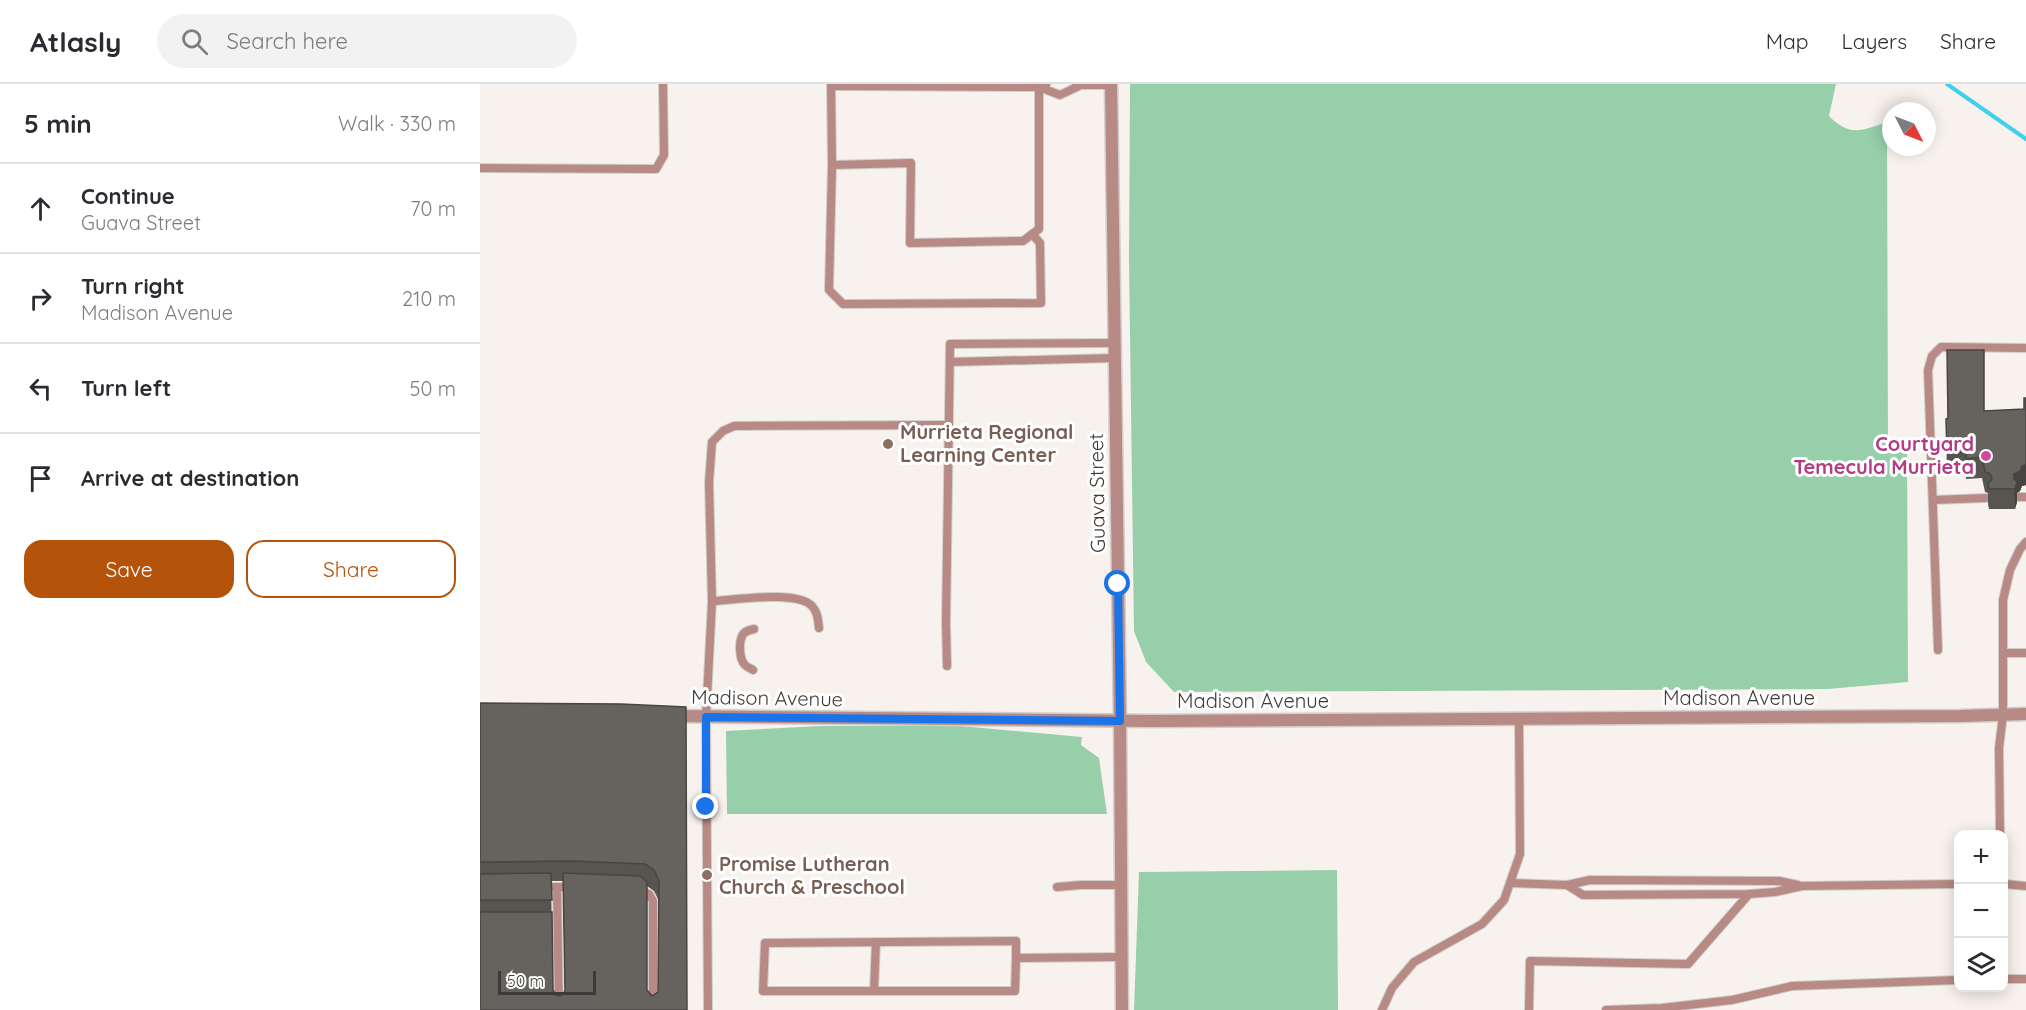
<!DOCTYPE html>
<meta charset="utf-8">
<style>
body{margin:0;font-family:Quicksand,sans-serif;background:#f2f2f3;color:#2b2b33}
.controls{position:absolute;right:18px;bottom:18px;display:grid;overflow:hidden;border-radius:12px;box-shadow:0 3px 15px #0003}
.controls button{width:54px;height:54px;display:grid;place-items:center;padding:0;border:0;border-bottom:2px solid #e1e1e2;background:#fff;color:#2b2b33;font:30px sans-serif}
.compass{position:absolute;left:1402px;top:18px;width:54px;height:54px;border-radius:50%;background:#fff;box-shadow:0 3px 15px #0003;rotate:132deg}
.scale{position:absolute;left:18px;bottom:15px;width:98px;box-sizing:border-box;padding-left:6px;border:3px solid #3d3b39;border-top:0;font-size:16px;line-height:21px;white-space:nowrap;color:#3d3b39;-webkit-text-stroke:4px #fff;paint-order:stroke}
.stop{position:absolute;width:18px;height:18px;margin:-14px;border:4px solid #1a73e8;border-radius:50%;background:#fff}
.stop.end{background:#1a73e8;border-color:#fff;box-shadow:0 2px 6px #0008}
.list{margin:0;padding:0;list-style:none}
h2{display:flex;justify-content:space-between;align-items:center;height:78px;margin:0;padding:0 24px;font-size:26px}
h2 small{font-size:20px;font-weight:400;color:#7c7c81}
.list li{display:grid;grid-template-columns:39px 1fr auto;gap:18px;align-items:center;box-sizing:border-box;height:90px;padding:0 24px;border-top:2px solid #e1e1e2}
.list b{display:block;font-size:22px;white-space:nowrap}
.list p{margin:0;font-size:20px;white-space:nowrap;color:#7c7c81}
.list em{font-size:20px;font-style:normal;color:#7c7c81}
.actions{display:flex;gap:12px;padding:18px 24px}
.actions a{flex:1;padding:14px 0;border:2px solid #b45309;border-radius:18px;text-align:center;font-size:21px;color:#b45309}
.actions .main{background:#b45309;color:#fff}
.icon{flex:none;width:33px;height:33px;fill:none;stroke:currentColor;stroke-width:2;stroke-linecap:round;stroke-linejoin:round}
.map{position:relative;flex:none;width:1546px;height:926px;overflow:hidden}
header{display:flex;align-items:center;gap:36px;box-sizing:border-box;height:84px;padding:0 30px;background:#fff;border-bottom:2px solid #e1e1e2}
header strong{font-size:28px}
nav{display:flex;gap:33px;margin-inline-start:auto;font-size:21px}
.search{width:420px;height:54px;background:#f2f2f3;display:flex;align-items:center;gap:15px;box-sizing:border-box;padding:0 21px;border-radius:33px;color:#7c7c81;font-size:22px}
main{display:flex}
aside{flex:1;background:#fff}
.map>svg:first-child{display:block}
.green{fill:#98cfab}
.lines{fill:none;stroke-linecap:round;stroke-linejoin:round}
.stream{stroke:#3fd0ec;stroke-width:4}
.service-casing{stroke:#d3cdca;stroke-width:10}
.minor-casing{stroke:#d3cdca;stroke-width:15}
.tertiary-casing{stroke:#d3cdca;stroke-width:15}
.service{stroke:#b78a85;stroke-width:8}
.minor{stroke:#b78a85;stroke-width:12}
.tertiary{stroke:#b78a85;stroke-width:12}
.wall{fill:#585551;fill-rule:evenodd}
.shaded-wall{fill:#474542}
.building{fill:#66635e;stroke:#474542;stroke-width:1.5}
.route{stroke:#1a73e8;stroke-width:8}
.education-dot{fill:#8d6e63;stroke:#fff;stroke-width:2}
.hotel-dot{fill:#d1479c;stroke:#fff;stroke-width:2}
.labels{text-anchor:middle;stroke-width:6;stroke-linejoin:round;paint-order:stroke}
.education-label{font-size:20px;font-weight:bold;fill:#785e54;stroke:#fff;text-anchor:start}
.hotel-label{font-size:20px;font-weight:bold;fill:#b23c85;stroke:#fff;text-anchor:end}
.street-label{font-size:20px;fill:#3d3b39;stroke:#fff}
</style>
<header>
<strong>Atlasly</strong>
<div class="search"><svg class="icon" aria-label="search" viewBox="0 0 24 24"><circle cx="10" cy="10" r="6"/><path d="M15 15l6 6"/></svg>Search here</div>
<nav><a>Map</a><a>Layers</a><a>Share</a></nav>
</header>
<main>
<aside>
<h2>5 min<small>Walk · 330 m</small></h2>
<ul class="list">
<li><svg class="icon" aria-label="ahead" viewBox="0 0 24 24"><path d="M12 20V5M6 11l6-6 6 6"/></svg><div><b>Continue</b><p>Guava Street</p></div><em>70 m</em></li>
<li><svg class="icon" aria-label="right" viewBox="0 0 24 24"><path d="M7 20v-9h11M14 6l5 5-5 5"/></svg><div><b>Turn right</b><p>Madison Avenue</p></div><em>210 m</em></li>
<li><svg class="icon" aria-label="left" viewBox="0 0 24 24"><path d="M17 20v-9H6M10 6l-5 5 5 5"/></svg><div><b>Turn left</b></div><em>50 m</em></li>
<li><svg class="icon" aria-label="arrive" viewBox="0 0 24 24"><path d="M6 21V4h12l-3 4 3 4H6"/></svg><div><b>Arrive at destination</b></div></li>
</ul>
<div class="actions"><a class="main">Save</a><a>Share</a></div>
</aside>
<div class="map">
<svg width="1546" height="926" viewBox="0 0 1546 926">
<rect width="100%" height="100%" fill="#f8f2ee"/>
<!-- green -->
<g class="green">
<path d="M 650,0 L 1356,0 L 1349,32 C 1370,53 1381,47 1407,38 L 1408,359 L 1427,359 L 1428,598 L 1348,605 L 694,608 L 666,578 L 654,547 L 649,176 Z"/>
<path d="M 340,642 L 480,642 L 602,653 L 601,661 L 619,674 L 627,730 L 247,730 L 246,647 Z"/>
<path d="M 857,786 L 858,926 L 654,926 L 659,788 Z"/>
</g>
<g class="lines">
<!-- stream -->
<path class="stream" d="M 1467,0 L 1546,55"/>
<defs>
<g id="service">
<path d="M 351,0 L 352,81 L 431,79 L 430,159 L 543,157 L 559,145 L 559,0"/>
<path d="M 596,1 L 631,1"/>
<path d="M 351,2 L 559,3 L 566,0"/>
<path d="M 559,3 L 580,11 L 599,2"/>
<path d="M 352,81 L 349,206 L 363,220 L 561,219 L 560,159 L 552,150"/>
<path d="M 0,84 L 176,85 L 184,71 L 183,0"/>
<path d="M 470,278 L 634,274"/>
<path d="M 1539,413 L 1546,413"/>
<path d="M 1453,416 L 1506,414"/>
<path d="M 232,517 C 254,516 317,506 332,522 C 338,529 338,536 339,544"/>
<path d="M 1458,566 L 1448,286 L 1452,272 L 1461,263 L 1546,264"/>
<path d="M 1524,569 L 1546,569"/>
<path d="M 467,582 L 466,539 L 470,260 L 634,259"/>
<path d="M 273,586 C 272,585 265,582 265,581 C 259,575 259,559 262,552 C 264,547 269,546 274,545"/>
<path d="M 1520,750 L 1519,664 L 1523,631 L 1523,516 L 1530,486 L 1540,465 L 1546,458"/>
<path d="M 1030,799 L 1087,801 L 1110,796 L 1299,797 L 1318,801"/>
<path d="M 1524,800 L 1546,802"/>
<path d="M 1087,801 L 1103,811 L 1269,810 L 1295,808 L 1322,802 L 1478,800"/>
<path d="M 61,803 L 91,803"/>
<path d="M 77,803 L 79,926"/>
<path d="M 577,803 L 601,801 L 641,801"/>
<path d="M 160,806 L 169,810 L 173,817 L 173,926"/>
<path d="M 536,874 L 536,857 L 285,859 L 283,907 L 535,907 L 536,874 L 641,873"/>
<path d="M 1524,895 L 1546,895"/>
<path d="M 394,907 L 396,858"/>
<path d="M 228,926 L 226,633 L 232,517 L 229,398 L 232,358 L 243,347 L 254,342 L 469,341"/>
<path d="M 902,926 L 912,904 L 934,878 L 1002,840 L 1024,816 L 1040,770 L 1039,635"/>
<path d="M 1049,926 L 1050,877 L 1208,880 L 1269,810"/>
<path d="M 1126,926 L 1182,924 L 1252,916 L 1312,902 L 1478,896"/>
</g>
<path id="minor" d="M 640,637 L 642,926"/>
<g id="tertiary">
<path d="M 631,0 L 640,637"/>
<path d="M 191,632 L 671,637 L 1480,632 L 1546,630"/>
</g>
</defs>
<!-- service casing -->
<use href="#service" class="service-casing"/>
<!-- minor casing -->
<use href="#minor" class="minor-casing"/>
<!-- tertiary casing -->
<use href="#tertiary" class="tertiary-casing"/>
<!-- service -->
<use href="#service" class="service"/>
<!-- minor -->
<use href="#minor" class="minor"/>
<!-- tertiary -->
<use href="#tertiary" class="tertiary"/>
</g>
<!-- wall -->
<g class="wall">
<path d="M 1546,314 L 1546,401 L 1542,402 L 1540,407 L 1537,409 L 1537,418 L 1535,425 L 1509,425 L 1508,420 L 1508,409 L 1505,408 L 1502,394 L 1486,395 L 1486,389 L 1467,390 L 1466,335 L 1504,327 L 1544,325 Z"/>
<path d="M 0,619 L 141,620 L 207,926 L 0,926 ZM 71,797 L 83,797 L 85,907 L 84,909 L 80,912 L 76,911 L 73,906 ZM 167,802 L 174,807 L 179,817 L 178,908 L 172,912 L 167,906 Z"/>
</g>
<!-- shaded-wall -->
<path class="shaded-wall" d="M 1546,381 L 1546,401 L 1542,402 L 1540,407 L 1537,409 L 1537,418 L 1535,425 L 1534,390 L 1542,382 Z"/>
<!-- building -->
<g class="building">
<path d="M 1467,266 L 1504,266 L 1504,327 L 1544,325 L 1544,314 L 1546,314 L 1546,381 L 1542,382 L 1540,387 L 1534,390 L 1534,395 L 1537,398 L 1535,405 L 1509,405 L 1508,399 L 1511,397 L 1512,393 L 1509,389 L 1505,388 L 1502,373 L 1486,375 L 1486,368 L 1467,369 L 1466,335 L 1468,334 Z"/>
<path d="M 0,619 L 141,620 L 206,623 L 207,926 L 0,926 L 0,828 L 72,828 L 73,906 L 76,911 L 80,912 L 84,909 L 85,906 L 83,789 L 160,792 L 167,798 L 167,906 L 172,912 L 178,908 L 179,797 L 174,786 L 165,780 L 92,777 L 0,778 Z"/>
<path d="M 71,789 L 72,816 L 0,816 L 0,790 Z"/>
</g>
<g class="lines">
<!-- route -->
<path class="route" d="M 226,723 L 226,633 L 640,637 L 638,500"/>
</g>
<!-- markers -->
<g class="education-dot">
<circle cx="408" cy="360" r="6"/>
<circle cx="227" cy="791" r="6"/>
</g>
<circle class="hotel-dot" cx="1506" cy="372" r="6"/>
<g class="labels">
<!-- education labels -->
<g class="education-label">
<text x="420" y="355">Murrieta Regional<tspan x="420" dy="23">Learning Center</tspan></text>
<text x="239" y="787">Promise Lutheran<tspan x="239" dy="23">Church &amp; Preschool</tspan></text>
</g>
<!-- hotel labels -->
<g class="hotel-label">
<text x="1494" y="367">Courtyard<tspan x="1494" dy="23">Temecula Murrieta</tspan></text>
</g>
<!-- street labels -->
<g class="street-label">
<text transform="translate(617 409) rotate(-91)" y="7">Guava Street</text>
<text transform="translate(287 614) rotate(1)" y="7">Madison Avenue</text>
<text x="1259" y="621">Madison Avenue</text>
<text x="773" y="624">Madison Avenue</text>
</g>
</g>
</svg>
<div class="controls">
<button>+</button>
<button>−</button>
<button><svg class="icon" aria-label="layers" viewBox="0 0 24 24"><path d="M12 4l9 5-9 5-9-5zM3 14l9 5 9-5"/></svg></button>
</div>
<svg class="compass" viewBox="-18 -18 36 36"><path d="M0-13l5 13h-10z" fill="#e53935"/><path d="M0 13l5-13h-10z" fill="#7c7c81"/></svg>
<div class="scale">50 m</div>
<div class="stop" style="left:638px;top:500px"></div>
<div class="stop end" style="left:226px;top:723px"></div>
</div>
</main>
